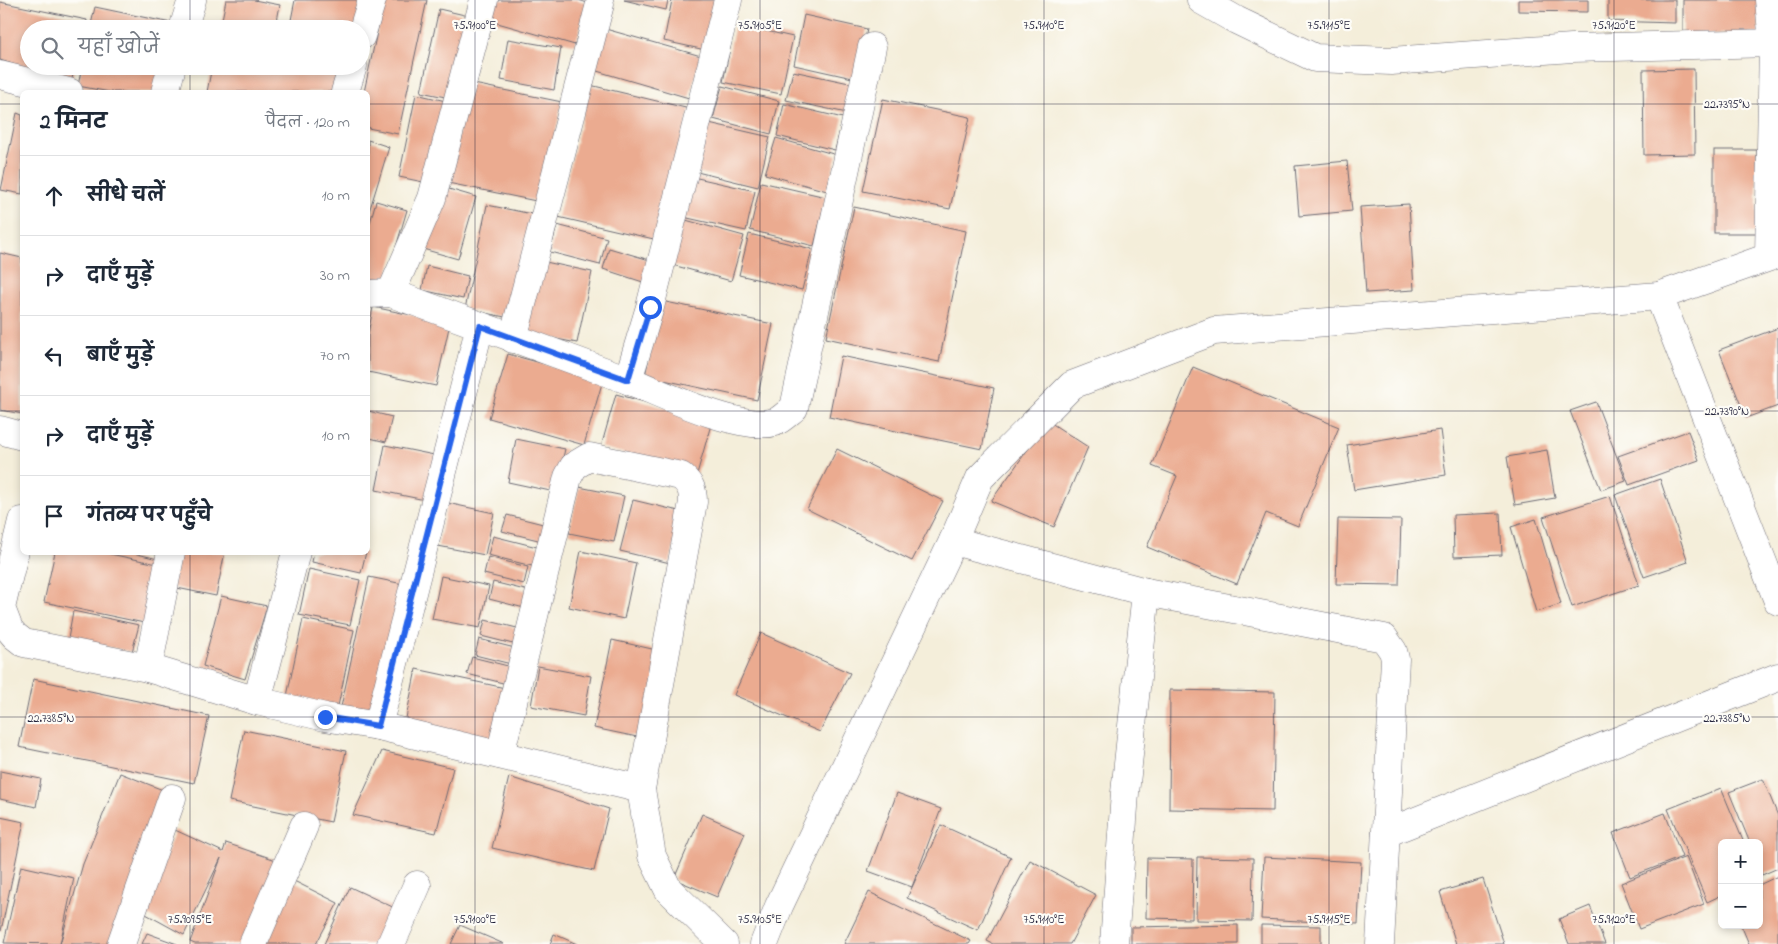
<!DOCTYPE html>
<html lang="hi">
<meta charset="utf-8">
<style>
body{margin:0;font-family:"Indie Flower","Playpen Sans Deva",sans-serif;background:#f6f6f7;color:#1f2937}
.controls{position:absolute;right:15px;bottom:15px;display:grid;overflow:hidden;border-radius:8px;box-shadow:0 2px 8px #0003}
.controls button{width:45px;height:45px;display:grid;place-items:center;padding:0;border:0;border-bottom:1px solid #e0e1e3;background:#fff;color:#1f2937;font:25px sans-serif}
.stop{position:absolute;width:15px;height:15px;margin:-11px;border:4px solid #2563eb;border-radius:50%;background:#fff}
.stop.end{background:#2563eb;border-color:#fff;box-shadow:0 1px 5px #0008}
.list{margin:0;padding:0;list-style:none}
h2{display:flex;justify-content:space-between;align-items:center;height:65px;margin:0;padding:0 20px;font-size:21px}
h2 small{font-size:16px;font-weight:400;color:#747a83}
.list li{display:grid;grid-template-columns:32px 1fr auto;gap:15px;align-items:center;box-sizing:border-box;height:80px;padding:0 20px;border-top:1px solid #e0e1e3}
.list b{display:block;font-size:19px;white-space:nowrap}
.list em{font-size:16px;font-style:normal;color:#747a83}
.icon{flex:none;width:28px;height:28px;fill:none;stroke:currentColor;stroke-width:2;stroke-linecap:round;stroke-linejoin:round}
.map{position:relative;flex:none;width:1778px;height:944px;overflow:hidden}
.search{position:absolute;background:#fff;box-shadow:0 2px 8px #0003;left:20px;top:20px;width:350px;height:55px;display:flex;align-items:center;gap:12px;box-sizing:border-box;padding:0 18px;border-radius:28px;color:#747a83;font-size:19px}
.panel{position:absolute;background:#fff;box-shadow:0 2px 8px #0003;left:20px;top:90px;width:350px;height:465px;border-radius:8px}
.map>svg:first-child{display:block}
.building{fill:#ebab90}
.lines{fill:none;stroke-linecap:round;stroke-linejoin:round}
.minor-casing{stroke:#6c6973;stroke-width:29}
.minor{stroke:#fff;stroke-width:28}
.route{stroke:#2563eb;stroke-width:6}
.ticks{fill:none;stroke:#22223b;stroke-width:1;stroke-opacity:0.45}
.ticks-label{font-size:12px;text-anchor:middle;fill:#22223b;stroke:#fdfcf7;stroke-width:4.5;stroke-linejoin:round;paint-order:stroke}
</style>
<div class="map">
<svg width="1778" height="944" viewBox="0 0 1778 944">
<rect width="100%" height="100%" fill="#fdfcf7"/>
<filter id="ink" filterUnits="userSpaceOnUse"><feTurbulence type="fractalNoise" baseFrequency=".02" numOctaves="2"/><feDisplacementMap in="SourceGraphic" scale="10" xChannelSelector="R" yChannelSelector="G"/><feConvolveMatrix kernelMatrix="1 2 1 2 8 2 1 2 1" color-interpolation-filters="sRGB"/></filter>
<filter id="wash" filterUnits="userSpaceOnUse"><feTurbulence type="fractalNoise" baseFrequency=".0096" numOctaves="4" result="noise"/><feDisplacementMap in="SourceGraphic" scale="20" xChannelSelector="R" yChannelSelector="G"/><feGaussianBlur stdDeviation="1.12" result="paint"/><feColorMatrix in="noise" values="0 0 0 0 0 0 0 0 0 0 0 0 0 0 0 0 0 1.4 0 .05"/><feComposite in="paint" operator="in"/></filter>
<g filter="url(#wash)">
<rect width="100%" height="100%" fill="#f4eeda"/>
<g id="blocks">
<!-- building -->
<g class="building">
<path d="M 226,0 L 254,0 L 280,5 L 276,26 L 283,29 L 220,29 Z"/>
<path d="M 295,0 L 361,0 L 355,29 L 336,29 L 291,20 Z"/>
<path d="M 384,0 L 427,0 L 398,134 L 368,128 L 368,92 L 364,92 Z"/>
<path d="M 493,0 L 578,0 L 588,3 L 575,45 L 487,20 Z"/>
<path d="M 624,0 L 668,0 L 666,10 Z"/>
<path d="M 672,0 L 721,0 L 710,51 L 664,41 Z"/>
<path d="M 1518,0 L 1588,0 L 1588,12 L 1518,11 Z"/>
<path d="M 1608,0 L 1675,0 L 1675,23 L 1608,21 Z"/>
<rect x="1683" y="0" width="76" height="34"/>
<path d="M 0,2 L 87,20 L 85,29 L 29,29 L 29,66 L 75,66 L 71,83 L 0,60 Z"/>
<path d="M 95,7 L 171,23 L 170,29 L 90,29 Z"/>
<path d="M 439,9 L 473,17 L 455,99 L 421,92 Z"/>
<path d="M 804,15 L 867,29 L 857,79 L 794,65 Z"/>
<path d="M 735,24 L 793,37 L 781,94 L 723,82 Z"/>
<path d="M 602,28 L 701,56 L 689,98 L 590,69 Z"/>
<path d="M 508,39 L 561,48 L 554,90 L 501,80 Z"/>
<path d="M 82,66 L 162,66 L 156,92 L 110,92 L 78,86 Z"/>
<path d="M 212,66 L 339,66 L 333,92 L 207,92 Z"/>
<path d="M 1694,69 L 1695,154 L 1644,155 L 1643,70 Z"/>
<path d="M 793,71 L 854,84 L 847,113 L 786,100 Z"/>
<path d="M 469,83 L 562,102 L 541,202 L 448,183 Z"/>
<path d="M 590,85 L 690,109 L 658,240 L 558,217 Z"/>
<path d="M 722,86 L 779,101 L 771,134 L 713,119 Z"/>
<path d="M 416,94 L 450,102 L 433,184 L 399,177 Z"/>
<path d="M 883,99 L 970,117 L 950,209 L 863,191 Z"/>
<path d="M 784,104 L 843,118 L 835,150 L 777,136 Z"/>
<path d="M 17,113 L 22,115 L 22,194 L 1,190 Z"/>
<path d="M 709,123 L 770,137 L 758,187 L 697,172 Z"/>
<path d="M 776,138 L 837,155 L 827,191 L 765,174 Z"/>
<path d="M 368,140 L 389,147 L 368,215 Z"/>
<rect x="1714" y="150" width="43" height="83"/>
<path d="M 1347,161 L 1352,211 L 1299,216 L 1295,166 Z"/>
<path d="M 693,177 L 755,191 L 746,231 L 683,217 Z"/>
<path d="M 761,182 L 826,197 L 814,246 L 750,230 Z"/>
<path d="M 442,187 L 476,197 L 458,259 L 423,249 Z"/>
<path d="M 376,201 L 407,210 L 385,284 L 368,279 L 368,230 Z"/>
<path d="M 1409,204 L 1414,290 L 1366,293 L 1360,207 Z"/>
<path d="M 487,205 L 532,214 L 510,318 L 465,309 Z"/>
<path d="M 854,207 L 966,231 L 939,362 L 826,338 Z"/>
<path d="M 682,219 L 744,236 L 731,281 L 669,264 Z"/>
<path d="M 557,225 L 607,238 L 600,265 L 550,252 Z"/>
<path d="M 749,234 L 812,249 L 802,290 L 739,275 Z"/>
<path d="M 609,248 L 653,261 L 646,283 L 603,269 Z"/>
<path d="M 0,253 L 22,258 L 22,414 L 0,410 Z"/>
<path d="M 541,261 L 592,272 L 577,343 L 526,333 Z"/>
<path d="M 427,266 L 468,276 L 463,299 L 422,290 Z"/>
<path d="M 661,301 L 773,324 L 757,400 L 645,376 Z"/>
<path d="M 373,307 L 450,323 L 436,386 L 368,372 L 368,335 Z"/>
<path d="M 1778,328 L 1778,406 L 1746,418 L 1719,350 Z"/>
<path d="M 508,354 L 603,380 L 584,445 L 489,418 Z"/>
<path d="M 841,356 L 994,388 L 982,449 L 829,417 Z"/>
<path d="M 1193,367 L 1339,427 L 1298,526 L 1266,513 L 1237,584 L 1147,547 L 1177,476 L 1152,466 Z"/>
<path d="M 616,394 L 712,421 L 697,474 L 601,447 Z"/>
<path d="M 1596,402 L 1626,481 L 1601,490 L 1570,411 Z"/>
<path d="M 368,411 L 392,417 L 386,442 L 370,438 L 368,445 Z"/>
<path d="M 1048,421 L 1088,447 L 1054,527 L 991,501 Z"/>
<path d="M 1440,430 L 1446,475 L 1354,490 L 1347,445 Z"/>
<path d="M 1688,431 L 1699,460 L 1629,485 L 1618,456 Z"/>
<path d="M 516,439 L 565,449 L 555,492 L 508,482 Z"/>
<path d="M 385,445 L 439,456 L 430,501 L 376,490 Z"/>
<path d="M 837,449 L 943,501 L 912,561 L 807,509 Z"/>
<path d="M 1547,450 L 1555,498 L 1515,505 L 1507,457 Z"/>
<path d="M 1660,479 L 1688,562 L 1644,577 L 1615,495 Z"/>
<path d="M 579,487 L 624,496 L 614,542 L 569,533 Z"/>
<path d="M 1610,496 L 1639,585 L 1572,607 L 1543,517 Z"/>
<path d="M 633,500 L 683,512 L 670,563 L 620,551 Z"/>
<path d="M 447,503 L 494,513 L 485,555 L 438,546 Z"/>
<path d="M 1500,513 L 1502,555 L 1454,557 L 1453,515 Z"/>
<path d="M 507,515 L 547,525 L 542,541 L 502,531 Z"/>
<path d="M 1338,519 L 1401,520 L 1399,585 L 1336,584 Z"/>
<path d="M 1536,519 L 1561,604 L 1536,612 L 1511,527 Z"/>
<path d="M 493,536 L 541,548 L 536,567 L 488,555 Z"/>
<path d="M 581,551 L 636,563 L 624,619 L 569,607 Z"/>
<path d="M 55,552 L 101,552 L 162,565 L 149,624 L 44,602 Z"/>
<path d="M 129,552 L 164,552 L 162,560 Z"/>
<path d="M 179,552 L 225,552 L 216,596 L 172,587 Z"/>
<path d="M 314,552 L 366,552 L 361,573 L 312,562 Z"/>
<path d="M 488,557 L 528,567 L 524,584 L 484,574 Z"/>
<path d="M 309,569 L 360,580 L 350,625 L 299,615 Z"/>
<path d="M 441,576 L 489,586 L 480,628 L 432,619 Z"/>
<path d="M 369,577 L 408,585 L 376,714 L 341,707 Z"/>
<path d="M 493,582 L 533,592 L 528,609 L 489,599 Z"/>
<path d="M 221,596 L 267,606 L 245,679 L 203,666 Z"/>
<path d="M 73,611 L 139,625 L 132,652 L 68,639 Z"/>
<path d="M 303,619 L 354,630 L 337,711 L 286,701 Z"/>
<path d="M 485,620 L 525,630 L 521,646 L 481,636 Z"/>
<path d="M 761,633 L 850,673 L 820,732 L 734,695 Z"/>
<path d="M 479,639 L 519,649 L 515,665 L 475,655 Z"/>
<path d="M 612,640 L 661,651 L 642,738 L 594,728 Z"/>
<path d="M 472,657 L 512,667 L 507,684 L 467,674 Z"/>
<path d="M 538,666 L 591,676 L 584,716 L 531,706 Z"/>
<path d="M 416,669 L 510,689 L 499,743 L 405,723 Z"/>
<path d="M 33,679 L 209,716 L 194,783 L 19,747 Z"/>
<path d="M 1170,690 L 1275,692 L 1273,811 L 1169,809 Z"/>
<path d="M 244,730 L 346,751 L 331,822 L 229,801 Z"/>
<path d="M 382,751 L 453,768 L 436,833 L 353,815 Z"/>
<path d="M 0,771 L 41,779 L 36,807 L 0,799 Z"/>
<path d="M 120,773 L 168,792 L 111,944 L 60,944 L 83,864 Z"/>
<path d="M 509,777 L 609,809 L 594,871 L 492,848 Z"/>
<path d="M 1763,779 L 1778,816 L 1778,868 L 1762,875 L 1759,867 L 1759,843 L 1750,843 L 1729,792 Z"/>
<path d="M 1721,788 L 1744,843 L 1722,843 L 1722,895 L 1707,902 L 1668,809 Z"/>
<path d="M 897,793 L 941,809 L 912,887 L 868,871 Z"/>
<path d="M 1665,813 L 1682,857 L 1630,877 L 1613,833 Z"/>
<path d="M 702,814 L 745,833 L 717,897 L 674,879 Z"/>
<path d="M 0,817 L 24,822 L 1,931 L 0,931 Z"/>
<path d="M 941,825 L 1011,857 L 978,930 L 907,898 Z"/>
<path d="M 175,830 L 223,852 L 226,843 L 282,862 L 249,944 L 195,944 L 190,942 L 221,858 L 184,935 L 144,913 Z"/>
<path d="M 1197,857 L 1253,858 L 1252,921 L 1196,920 Z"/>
<path d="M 1264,857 L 1361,862 L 1358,924 L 1261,919 Z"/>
<path d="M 1686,857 L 1704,904 L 1639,929 L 1621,883 Z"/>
<path d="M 1147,858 L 1193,859 L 1192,919 L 1146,918 Z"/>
<path d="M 1030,860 L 1096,895 L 1070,944 L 993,944 L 987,941 Z"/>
<path d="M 21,866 L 74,878 L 60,944 L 4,943 Z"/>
<path d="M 1778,876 L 1778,944 L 1749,944 L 1741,925 L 1759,925 L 1759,885 Z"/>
<path d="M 1483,879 L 1504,944 L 1456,944 L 1440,892 Z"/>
<path d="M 294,881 L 338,903 L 316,944 L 263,944 Z"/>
<path d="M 350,887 L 399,910 L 383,944 L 324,944 Z"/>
<path d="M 869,892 L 971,941 L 969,944 L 844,944 Z"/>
<path d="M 1590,906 L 1605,944 L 1569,944 L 1559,919 Z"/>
<path d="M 460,925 L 504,944 L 451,944 Z"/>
<path d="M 1238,925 L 1238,944 L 1131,944 L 1131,927 Z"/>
<path d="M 1261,925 L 1321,926 L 1321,944 L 1261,944 Z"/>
<path d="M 147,933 L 177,944 L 142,944 Z"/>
<path d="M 554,934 L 577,944 L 550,944 Z"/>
</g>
</g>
</g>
<g filter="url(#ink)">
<use href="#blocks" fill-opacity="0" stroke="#6c6973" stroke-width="1"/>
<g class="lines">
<defs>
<g id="minor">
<path d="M 1201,0 L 1236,20 L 1315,58 L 1391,61 L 1572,48 L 1773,43 L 1769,0"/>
<path d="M 183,29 L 192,0"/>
<path d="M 361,36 L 372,0"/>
<path d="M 0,75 L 69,92"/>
<path d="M 165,92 L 172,66"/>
<path d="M 345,92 L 353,66"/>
<path d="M 1769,256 L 1773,43 L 1778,41"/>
<path d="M 391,293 L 628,380 L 650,307 L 728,0"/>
<path d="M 368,294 L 391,293 L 432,198 L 484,0"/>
<path d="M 1659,296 L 1778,601"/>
<path d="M 513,339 L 600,4"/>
<path d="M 628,380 C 662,394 741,432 775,422 C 781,420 789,412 794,408 L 872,47"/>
<path d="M 0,430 L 22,436"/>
<path d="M 22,521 L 1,608 L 9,629 L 15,636 L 24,643 L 148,668 L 257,701 L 325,717 L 378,726 L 641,789"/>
<path d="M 953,541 L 1146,592 L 1384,638 L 1393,651 L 1395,659 L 1380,944"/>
<path d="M 148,668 L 171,552"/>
<path d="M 257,701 L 296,552"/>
<path d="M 378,726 L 480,326"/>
<path d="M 500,755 L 568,477 L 574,466 L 589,457 L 681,476 C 690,484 693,489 693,502 L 641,789 L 652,856 L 668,889 L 724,944"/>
<path d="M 1386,833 L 1778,677"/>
<path d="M 121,944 L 172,798"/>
<path d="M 253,944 L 304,826"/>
<path d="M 391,944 L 417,885"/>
<path d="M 764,944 L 779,906 L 953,541 L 980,478 L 1072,385 L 1214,331 L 1659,296 L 1778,254"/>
<path d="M 1114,944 L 1125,793 L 1146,592"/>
</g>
</defs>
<!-- minor casing -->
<use href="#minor" class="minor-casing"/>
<!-- minor -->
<use href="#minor" class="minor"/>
</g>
</g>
<g class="lines" filter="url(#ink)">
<!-- route -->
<path class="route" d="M 325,717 L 378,726 L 480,326 L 628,380 L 650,307"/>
</g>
<!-- ticks -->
<path class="ticks" d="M 190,0 L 190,29M 475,0 L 475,944M 760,0 L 760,944M 1044,0 L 1044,944M 1329,0 L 1329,944M 1614,0 L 1614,944M 190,66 L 190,92M 0,104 L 22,104M 368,104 L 1778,104M 0,411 L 22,411M 368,411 L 1778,411M 190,552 L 190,944M 0,717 L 1778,717"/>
<g class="ticks-label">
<text x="475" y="29">75.9100°E</text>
<text x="760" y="29">75.9105°E</text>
<text x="1044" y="29">75.9110°E</text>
<text x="1329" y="29">75.9115°E</text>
<text x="1614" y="29">75.9120°E</text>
<text x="1727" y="108">22.7395°N</text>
<text x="1727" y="415">22.7390°N</text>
<text x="51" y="722">22.7385°N</text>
<text x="1727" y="722">22.7385°N</text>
<text x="190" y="923">75.9095°E</text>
<text x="475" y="923">75.9100°E</text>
<text x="760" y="923">75.9105°E</text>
<text x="1044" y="923">75.9110°E</text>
<text x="1329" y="923">75.9115°E</text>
<text x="1614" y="923">75.9120°E</text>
</g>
</svg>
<div class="controls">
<button>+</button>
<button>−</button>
</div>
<div class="stop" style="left:650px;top:307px"></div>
<div class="stop end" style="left:325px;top:717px"></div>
<div class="search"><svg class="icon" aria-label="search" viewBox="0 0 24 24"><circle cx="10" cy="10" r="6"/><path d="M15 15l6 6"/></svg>यहाँ खोजें</div>
<section class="panel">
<h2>2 मिनट<small>पैदल · 120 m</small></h2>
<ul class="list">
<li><svg class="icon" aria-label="ahead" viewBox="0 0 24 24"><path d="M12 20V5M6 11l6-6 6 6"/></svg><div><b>सीधे चलें</b></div><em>10 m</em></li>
<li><svg class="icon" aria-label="right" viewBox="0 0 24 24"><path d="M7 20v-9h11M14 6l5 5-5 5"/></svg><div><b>दाएँ मुड़ें</b></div><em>30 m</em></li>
<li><svg class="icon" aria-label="left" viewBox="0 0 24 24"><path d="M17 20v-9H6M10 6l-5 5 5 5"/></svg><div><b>बाएँ मुड़ें</b></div><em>70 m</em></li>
<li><svg class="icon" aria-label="right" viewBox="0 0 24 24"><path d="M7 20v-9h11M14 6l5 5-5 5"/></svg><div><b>दाएँ मुड़ें</b></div><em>10 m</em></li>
<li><svg class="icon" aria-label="arrive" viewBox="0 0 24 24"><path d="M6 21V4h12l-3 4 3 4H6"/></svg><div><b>गंतव्य पर पहुँचे</b></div></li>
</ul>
</section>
</div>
